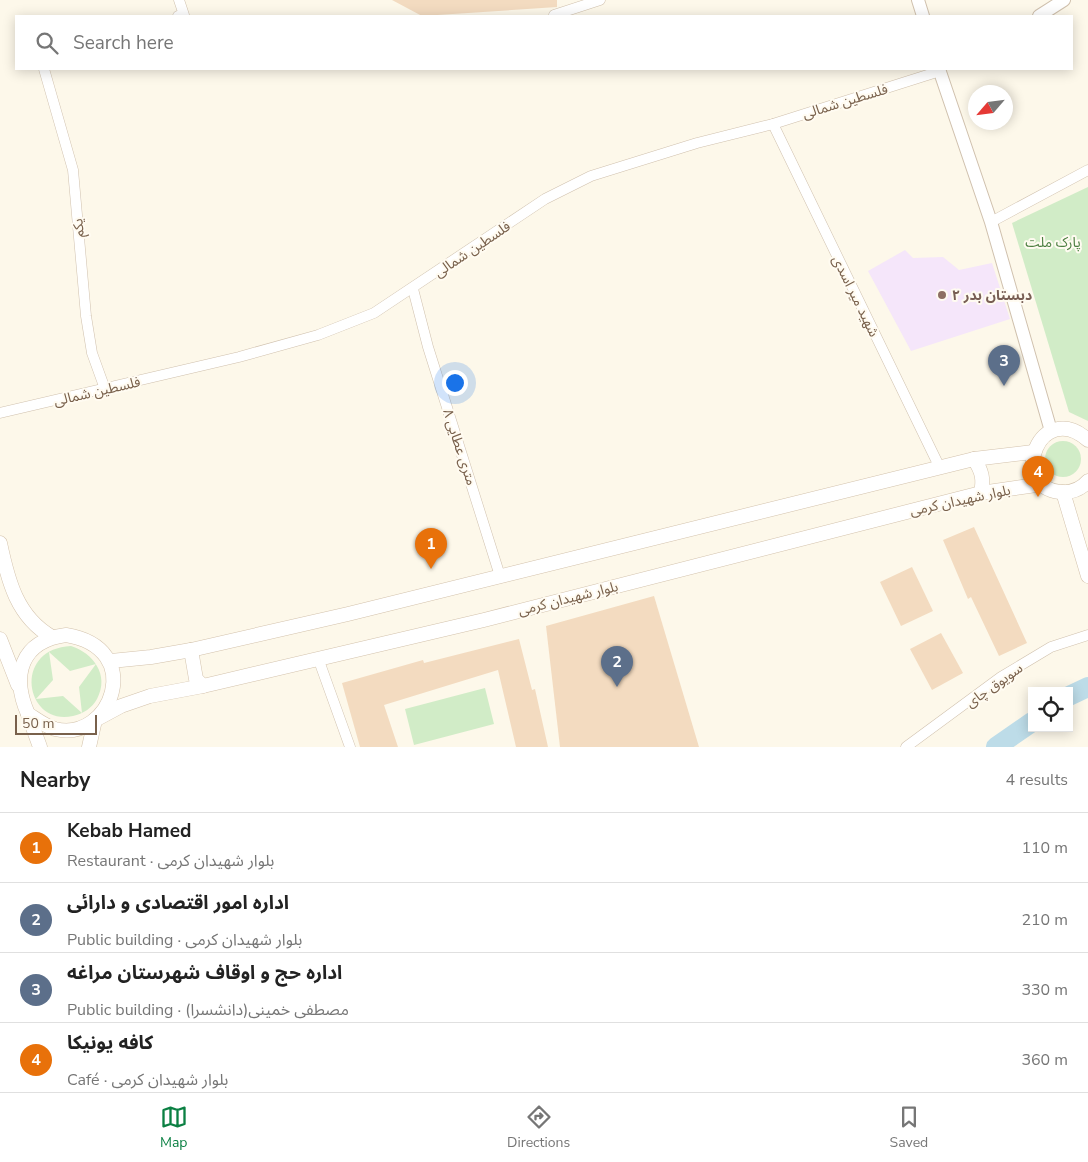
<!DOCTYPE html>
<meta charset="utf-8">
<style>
body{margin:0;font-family:"Nunito Sans","Noto Sans Arabic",sans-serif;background:#f6f6f6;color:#222}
.controls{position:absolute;right:15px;bottom:15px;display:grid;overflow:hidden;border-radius:0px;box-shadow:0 2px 12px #0003}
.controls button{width:45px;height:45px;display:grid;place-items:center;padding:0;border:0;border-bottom:1px solid #e0e0e0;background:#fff;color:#222;font:25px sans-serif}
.compass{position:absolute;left:968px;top:85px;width:45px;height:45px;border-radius:50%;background:#fff;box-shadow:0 2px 12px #0003;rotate:242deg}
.scale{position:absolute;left:15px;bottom:12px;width:82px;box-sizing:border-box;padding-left:5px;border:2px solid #79614c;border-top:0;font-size:14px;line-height:18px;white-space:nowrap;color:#79614c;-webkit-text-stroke:4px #fffbf1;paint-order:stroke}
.you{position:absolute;left:454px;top:382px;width:18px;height:18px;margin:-12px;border:4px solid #fff;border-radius:50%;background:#1a73e8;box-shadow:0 0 0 8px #1a73e833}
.badge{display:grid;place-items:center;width:32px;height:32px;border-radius:50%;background:#0b8043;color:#fff;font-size:16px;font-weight:700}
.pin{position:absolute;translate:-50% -41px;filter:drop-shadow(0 1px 2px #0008)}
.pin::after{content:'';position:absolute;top:26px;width:18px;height:15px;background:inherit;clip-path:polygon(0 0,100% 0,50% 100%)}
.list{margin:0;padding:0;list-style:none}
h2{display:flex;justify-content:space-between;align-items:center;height:65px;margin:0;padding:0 20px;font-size:21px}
h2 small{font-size:16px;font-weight:400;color:#767676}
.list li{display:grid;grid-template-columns:32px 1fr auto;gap:15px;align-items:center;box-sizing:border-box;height:70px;padding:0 20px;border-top:1px solid #e0e0e0}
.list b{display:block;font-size:19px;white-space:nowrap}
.list p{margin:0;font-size:16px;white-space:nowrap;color:#767676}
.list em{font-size:16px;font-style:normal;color:#767676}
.icon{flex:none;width:28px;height:28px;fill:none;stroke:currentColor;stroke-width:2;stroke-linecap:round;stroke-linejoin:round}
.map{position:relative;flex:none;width:1088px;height:747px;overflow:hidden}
.search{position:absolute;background:#fff;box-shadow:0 2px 12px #0003;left:15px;right:15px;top:15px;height:55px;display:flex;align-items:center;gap:12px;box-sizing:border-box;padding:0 18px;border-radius:0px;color:#767676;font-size:19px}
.sheet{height:345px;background:#fff}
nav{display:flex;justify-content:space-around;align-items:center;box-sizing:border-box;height:70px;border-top:1px solid #e0e0e0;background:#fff;font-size:14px;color:#767676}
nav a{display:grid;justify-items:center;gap:2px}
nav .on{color:#0b8043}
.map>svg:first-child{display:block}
.education{fill:#f5e6fa}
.green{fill:#d1ecc7;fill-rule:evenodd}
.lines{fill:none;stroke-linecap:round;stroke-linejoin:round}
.river{stroke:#bddce8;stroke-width:20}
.building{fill:#f3dbc0}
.minor-casing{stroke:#d0c1ae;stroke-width:11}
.tertiary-casing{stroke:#d0c1ae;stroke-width:14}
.secondary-casing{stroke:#d3c2ac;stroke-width:15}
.minor{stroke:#fff;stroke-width:10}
.tertiary{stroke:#fff;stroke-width:12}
.secondary{stroke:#fff;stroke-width:14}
.education-dot{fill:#8d6e63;stroke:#fffbf1;stroke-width:2}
.labels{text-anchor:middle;stroke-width:4;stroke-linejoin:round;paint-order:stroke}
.street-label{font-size:14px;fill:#79614c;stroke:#fffbf1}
.park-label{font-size:14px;fill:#4d7f42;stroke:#fffbf1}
.education-label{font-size:14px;font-weight:bold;fill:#785e54;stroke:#fffbf1;text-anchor:start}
</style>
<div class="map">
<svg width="1088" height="747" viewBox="0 0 1088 747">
<rect width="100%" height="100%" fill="#fdf8ea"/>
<!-- education -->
<path class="education" d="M 905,250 L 913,258 L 943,257 L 959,270 L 992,263 L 1010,319 L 911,351 L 868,271 Z"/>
<!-- green -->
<g class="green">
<path d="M 1088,187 L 1088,421 L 1069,412 L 1012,223 Z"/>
<circle cx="1063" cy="459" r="18"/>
<path d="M 71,646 C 93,653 110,675 97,699 C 92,708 83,714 73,716 C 26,727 11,649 71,646 ZM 49,652 L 70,671 L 96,664 L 79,687 L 82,713 L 63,696 L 36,699 L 53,680 Z"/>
<path d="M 485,688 L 494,724 L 414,745 L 405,709 Z"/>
</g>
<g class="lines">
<!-- river -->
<g class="river">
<path d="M 1069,696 L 1088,687"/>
<path d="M 996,747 L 1032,722"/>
</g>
</g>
<!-- building -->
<g class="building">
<path d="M 392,0 L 557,0 L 557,7 L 422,16 Z"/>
<path d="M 974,527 L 1027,643 L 999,656 L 971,597 L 968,599 L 943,540 Z"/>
<path d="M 912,567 L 933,611 L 901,626 L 880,582 Z"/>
<path d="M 654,596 L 699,747 L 560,747 L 546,626 Z"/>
<path d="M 941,633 L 963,673 L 932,690 L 910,649 Z"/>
<path d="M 519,639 L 532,690 L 535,689 L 548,747 L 516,747 L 498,670 L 384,705 L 398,747 L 360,747 L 342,683 L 423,660 L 424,663 Z"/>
</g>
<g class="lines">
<defs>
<g id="minor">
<path d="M 554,15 L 600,0"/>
<path d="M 178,16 L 184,15 L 179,0"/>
<path d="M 44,69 L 73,170 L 86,316 L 92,353 L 105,389"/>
<path d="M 773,124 L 940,468"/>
<path d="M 991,222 L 1088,170"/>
<path d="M 413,289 L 428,347 L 500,576"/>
<path d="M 0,413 L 239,357 L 318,335 L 374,313 L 545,199 L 591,176 L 697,143 L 773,124 L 940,71"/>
<path d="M 318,658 L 350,747"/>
<path d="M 906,747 L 1001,677 L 1051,647 L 1088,635"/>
</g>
<g id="tertiary">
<path d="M 918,0 L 923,16"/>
<path d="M 1039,16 L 1064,0"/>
<path d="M 939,69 L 991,222 L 1051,431"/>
</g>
<g id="secondary">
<path d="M 1088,440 C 1040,398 1007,486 1060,492 C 1071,493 1081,489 1088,481"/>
<path d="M 974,459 C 982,471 984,479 981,493"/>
<path d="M 1063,492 L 1088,576"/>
<path d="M 0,543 C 8,581 17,617 52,637"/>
<path d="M 66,635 C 147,648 111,743 55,729 C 45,726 36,719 28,714 C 11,675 21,641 66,635 Z"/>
<path d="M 0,639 L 18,685"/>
<path d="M 191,650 L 196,679 L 203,686"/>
<path d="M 111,661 L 151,657 L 191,650 L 348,614 L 974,459 L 1033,452"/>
<path d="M 28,714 L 40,747"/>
<path d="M 89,747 L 95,720 L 121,706 L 150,696 L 203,686 L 484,620 L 981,493 L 1043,484"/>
</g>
</defs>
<!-- minor casing -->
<use href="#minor" class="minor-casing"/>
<!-- tertiary casing -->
<use href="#tertiary" class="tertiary-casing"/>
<!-- secondary casing -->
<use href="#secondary" class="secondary-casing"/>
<!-- minor -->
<use href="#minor" class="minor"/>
<!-- tertiary -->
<use href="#tertiary" class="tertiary"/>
<!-- secondary -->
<use href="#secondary" class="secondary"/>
</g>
<!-- markers -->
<circle class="education-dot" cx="942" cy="295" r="5"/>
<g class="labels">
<!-- street labels -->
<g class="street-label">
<text transform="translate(845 101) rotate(-17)" y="5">فلسطین شمالی</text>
<text transform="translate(78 228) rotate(-95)" y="5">یکم</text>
<text transform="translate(472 249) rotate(-34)" y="5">فلسطین شمالی</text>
<text transform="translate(856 296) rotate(64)" y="5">شهید میر اسدی</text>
<text transform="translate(97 391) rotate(-13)" y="5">فلسطین شمالی</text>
<text transform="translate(460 447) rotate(72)" y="5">۸ متری عطایی</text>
<text transform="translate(960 500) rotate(-12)" y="5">بلوار شهیدان کرمی</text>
<text transform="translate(568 598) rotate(-14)" y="5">بلوار شهیدان کرمی</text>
<text transform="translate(994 685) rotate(-35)" y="5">سویوق چای</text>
</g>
<!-- park labels -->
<g class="park-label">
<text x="1053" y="247">پارک ملت</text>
</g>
<!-- education labels -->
<g class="education-label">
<text x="952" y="300">دبستان بدر ۲</text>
</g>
</g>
</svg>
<div class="controls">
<button><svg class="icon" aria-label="locate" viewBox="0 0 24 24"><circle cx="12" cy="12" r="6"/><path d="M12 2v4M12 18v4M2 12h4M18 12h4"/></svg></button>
</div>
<svg class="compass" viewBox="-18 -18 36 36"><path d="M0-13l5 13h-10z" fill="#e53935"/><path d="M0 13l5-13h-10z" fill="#767676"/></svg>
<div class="scale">50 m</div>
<div class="you"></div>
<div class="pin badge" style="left:431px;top:569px;background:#e8710a">1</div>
<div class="pin badge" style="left:617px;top:687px;background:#5c6f8a">2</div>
<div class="pin badge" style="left:1004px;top:386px;background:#5c6f8a">3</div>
<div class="pin badge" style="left:1038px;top:497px;background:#e8710a">4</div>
<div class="search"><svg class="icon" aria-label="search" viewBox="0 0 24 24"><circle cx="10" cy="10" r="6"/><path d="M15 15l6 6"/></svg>Search here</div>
</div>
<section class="sheet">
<h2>Nearby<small>4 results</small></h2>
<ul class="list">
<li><span class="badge" style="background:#e8710a">1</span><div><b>Kebab Hamed</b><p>Restaurant · بلوار شهیدان کرمی</p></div><em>110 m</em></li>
<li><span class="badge" style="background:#5c6f8a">2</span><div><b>اداره امور اقتصادی و دارائی</b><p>Public building · بلوار شهیدان کرمی</p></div><em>210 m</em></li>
<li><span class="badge" style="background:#5c6f8a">3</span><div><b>اداره حج و اوقاف شهرستان مراغه</b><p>Public building · (دانشسرا)مصطفی خمینی</p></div><em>330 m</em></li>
<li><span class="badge" style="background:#e8710a">4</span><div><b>کافه یونیکا</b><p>Café · بلوار شهیدان کرمی</p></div><em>360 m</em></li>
</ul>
</section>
<nav>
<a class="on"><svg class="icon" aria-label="map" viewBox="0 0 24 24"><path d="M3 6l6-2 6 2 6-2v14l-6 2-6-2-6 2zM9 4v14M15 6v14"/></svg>Map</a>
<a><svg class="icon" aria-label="directions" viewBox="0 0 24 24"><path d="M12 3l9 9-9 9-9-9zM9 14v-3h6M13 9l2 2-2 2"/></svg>Directions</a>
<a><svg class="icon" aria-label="saved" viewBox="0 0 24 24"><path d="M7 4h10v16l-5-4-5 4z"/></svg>Saved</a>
</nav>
